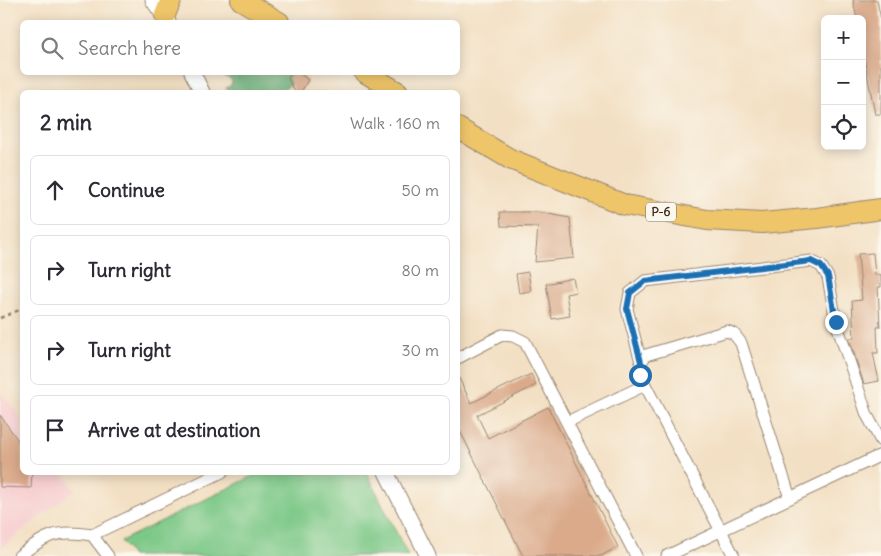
<!DOCTYPE html>
<meta charset="utf-8">
<style>
body{margin:0;font-family:Delius,sans-serif;background:#f7f7f7;color:#2b2b33}
.controls{position:absolute;right:15px;top:15px;display:grid;overflow:hidden;border-radius:8px;box-shadow:0 2px 12px #0003}
.controls button{width:45px;height:45px;display:grid;place-items:center;padding:0;border:0;border-bottom:1px solid #e1e1e2;background:#fff;color:#2b2b33;font:25px sans-serif}
.stop{position:absolute;width:15px;height:15px;margin:-11px;border:4px solid #1f6fb2;border-radius:50%;background:#fff}
.stop.end{background:#1f6fb2;border-color:#fff;box-shadow:0 1px 5px #0008}
.list{margin:0;padding:0;list-style:none}
h2{display:flex;justify-content:space-between;align-items:center;height:65px;margin:0;padding:0 20px;font-size:21px}
h2 small{font-size:16px;font-weight:400;color:#7c7c81}
.list li{display:grid;grid-template-columns:32px 1fr auto;gap:15px;align-items:center;box-sizing:border-box;height:70px;margin:0 10px 10px;padding:0 10px;border:1px solid #e1e1e2;border-radius:8px}
.list b{display:block;font-size:19px;white-space:nowrap}
.list em{font-size:16px;font-style:normal;color:#7c7c81}
.icon{flex:none;width:28px;height:28px;fill:none;stroke:currentColor;stroke-width:2;stroke-linecap:round;stroke-linejoin:round}
.map{position:relative;flex:none;width:881px;height:556px;overflow:hidden}
.search{position:absolute;background:#fff;box-shadow:0 2px 12px #0003;left:20px;top:20px;width:440px;height:55px;display:flex;align-items:center;gap:12px;box-sizing:border-box;padding:0 18px;border-radius:8px;color:#7c7c81;font-size:19px}
.panel{position:absolute;background:#fff;box-shadow:0 2px 12px #0003;left:20px;top:90px;width:440px;height:385px;border-radius:8px}
.map>svg:first-child{display:block}
.built{fill:#f7cfd0}
.green{fill:#7cc887;stroke:#5c7952}
.forest{fill:#65ac74;stroke:#506b49}
.building{fill:#daaa8b}
.lines{fill:none;stroke-linecap:round;stroke-linejoin:round}
.minor-casing{stroke:#978571;stroke-width:13}
.tertiary-casing{stroke:#978571;stroke-width:17}
.trunk-casing{stroke:#978571;stroke-width:22}
.path{stroke:#978571;stroke-width:2.5;stroke-dasharray:4 4;stroke-linecap:butt}
.minor{stroke:#fff;stroke-width:11}
.tertiary{stroke:#fff;stroke-width:15}
.trunk{stroke:#eec569;stroke-width:20}
.route{stroke:#1f6fb2;stroke-width:6}
.labels{text-anchor:middle;stroke-width:4;stroke-linejoin:round;paint-order:stroke}
.shield{fill:#fbf7ec;stroke:#75685c;stroke-width:1}
.shield-label{font-size:12px;font-weight:bold;fill:#3b2a1e}
</style>
<div class="map">
<svg width="881" height="556" viewBox="0 0 881 556">
<rect width="100%" height="100%" fill="#fbf7ec"/>
<filter id="ink" filterUnits="userSpaceOnUse"><feTurbulence type="fractalNoise" baseFrequency=".02" numOctaves="2"/><feDisplacementMap in="SourceGraphic" scale="10" xChannelSelector="R" yChannelSelector="G"/><feConvolveMatrix kernelMatrix="1 2 1 2 8 2 1 2 1" color-interpolation-filters="sRGB"/></filter>
<filter id="wash" filterUnits="userSpaceOnUse"><feTurbulence type="fractalNoise" baseFrequency=".0096" numOctaves="4" result="noise"/><feDisplacementMap in="SourceGraphic" scale="20" xChannelSelector="R" yChannelSelector="G"/><feGaussianBlur stdDeviation="1.12" result="paint"/><feColorMatrix in="noise" values="0 0 0 0 0 0 0 0 0 0 0 0 0 0 0 0 0 1.4 0 .05"/><feComposite in="paint" operator="in"/></filter>
<g filter="url(#wash)">
<rect width="100%" height="100%" fill="#f3e0c4"/>
<!-- built -->
<path class="built" d="M 0,391 L 22,420 L 22,472 L 62,473 L 75,490 L 0,548 Z"/>
<!-- green -->
<path class="green" d="M 259,473 L 367,473 L 408,556 L 132,556 L 121,541 Z"/>
<!-- forest -->
<path class="forest" d="M 219,72 L 293,73 L 288,78 L 291,84 L 283,89 L 285,92 L 229,92 L 226,88 L 232,84 L 231,79 L 219,74 Z"/>
<g id="blocks">
<!-- building -->
<g class="building">
<path d="M 853,0 L 877,0 L 881,20 L 881,114 L 875,114 L 862,48 L 862,19 L 857,19 Z"/>
<path d="M 293,72 L 298,72 L 308,80 L 301,92 L 295,92 L 288,78 Z"/>
<path d="M 500,212 L 538,212 L 570,218 L 574,258 L 535,262 L 538,227 L 501,226 Z"/>
<path d="M 873,253 L 875,275 L 881,275 L 881,287 L 878,287 L 880,327 L 877,327 L 878,353 L 873,353 L 879,381 L 864,384 L 849,338 L 854,338 L 852,301 L 862,300 L 858,254 Z"/>
<path d="M 528,272 L 531,291 L 519,293 L 516,274 Z"/>
<path d="M 573,278 L 576,292 L 566,294 L 570,316 L 552,319 L 546,284 Z"/>
<path d="M 531,374 L 536,385 L 477,415 L 488,438 L 548,407 L 618,547 L 601,556 L 523,556 L 458,427 L 458,376 L 471,403 Z"/>
<path d="M 0,415 L 22,446 L 22,472 L 32,472 L 31,488 L 0,487 Z"/>
</g>
</g>
</g>
<g filter="url(#ink)">
<use href="#blocks" fill-opacity="0" stroke="#978571" stroke-width="1"/>
<g class="lines">
<defs>
<g id="minor">
<path d="M 458,358 L 502,335 L 513,336 L 525,342 L 636,556"/>
<path d="M 641,362 L 627,309 L 630,293 L 645,281 L 811,261 L 821,266 L 828,277 L 836,322 L 867,415 L 881,441"/>
<path d="M 567,422 L 645,385"/>
<path d="M 92,535 L 222,472"/>
<path d="M 19,556 C 47,535 56,529 92,535 L 108,556"/>
<path d="M 667,556 L 881,455"/>
<path d="M 734,556 L 640,375 L 641,362 L 646,355 L 727,331 L 734,334 L 741,343 L 790,498"/>
</g>
<g id="tertiary">
<path d="M 153,0 L 168,22"/>
<path d="M 192,72 L 202,92"/>
<path d="M 386,472 L 428,556"/>
</g>
<g id="trunk">
<path d="M 241,0 L 279,22"/>
<path d="M 165,15 L 171,0"/>
<path d="M 364,72 L 398,92"/>
<path d="M 458,128 L 510,159 L 625,205 L 707,220 L 762,223 L 817,218 L 881,209"/>
</g>
</defs>
<!-- minor casing -->
<use href="#minor" class="minor-casing"/>
<!-- tertiary casing -->
<use href="#tertiary" class="tertiary-casing"/>
<!-- trunk casing -->
<use href="#trunk" class="trunk-casing"/>
<!-- path -->
<path class="path" d="M 0,318 L 22,309"/>
<!-- minor -->
<use href="#minor" class="minor"/>
<!-- tertiary -->
<use href="#tertiary" class="tertiary"/>
<!-- trunk -->
<use href="#trunk" class="trunk"/>
</g>
</g>
<g class="lines" filter="url(#ink)">
<!-- route -->
<path class="route" d="M 640,375 L 641,362 L 627,309 L 630,293 L 645,281 L 811,261 L 821,266 L 828,276 L 836,322"/>
</g>
<g class="labels">
<!-- shield labels -->
<rect class="shield" x="646" y="202.5" width="30" height="19" rx="4"/>
<g class="shield-label">
<text x="661" y="216">P-6</text>
</g>
</g>
</svg>
<div class="controls">
<button>+</button>
<button>−</button>
<button><svg class="icon" aria-label="locate" viewBox="0 0 24 24"><circle cx="12" cy="12" r="6"/><path d="M12 2v4M12 18v4M2 12h4M18 12h4"/></svg></button>
</div>
<div class="stop" style="left:640px;top:375px"></div>
<div class="stop end" style="left:836px;top:322px"></div>
<div class="search"><svg class="icon" aria-label="search" viewBox="0 0 24 24"><circle cx="10" cy="10" r="6"/><path d="M15 15l6 6"/></svg>Search here</div>
<section class="panel">
<h2>2 min<small>Walk · 160 m</small></h2>
<ul class="list">
<li><svg class="icon" aria-label="ahead" viewBox="0 0 24 24"><path d="M12 20V5M6 11l6-6 6 6"/></svg><div><b>Continue</b></div><em>50 m</em></li>
<li><svg class="icon" aria-label="right" viewBox="0 0 24 24"><path d="M7 20v-9h11M14 6l5 5-5 5"/></svg><div><b>Turn right</b></div><em>80 m</em></li>
<li><svg class="icon" aria-label="right" viewBox="0 0 24 24"><path d="M7 20v-9h11M14 6l5 5-5 5"/></svg><div><b>Turn right</b></div><em>30 m</em></li>
<li><svg class="icon" aria-label="arrive" viewBox="0 0 24 24"><path d="M6 21V4h12l-3 4 3 4H6"/></svg><div><b>Arrive at destination</b></div></li>
</ul>
</section>
</div>
